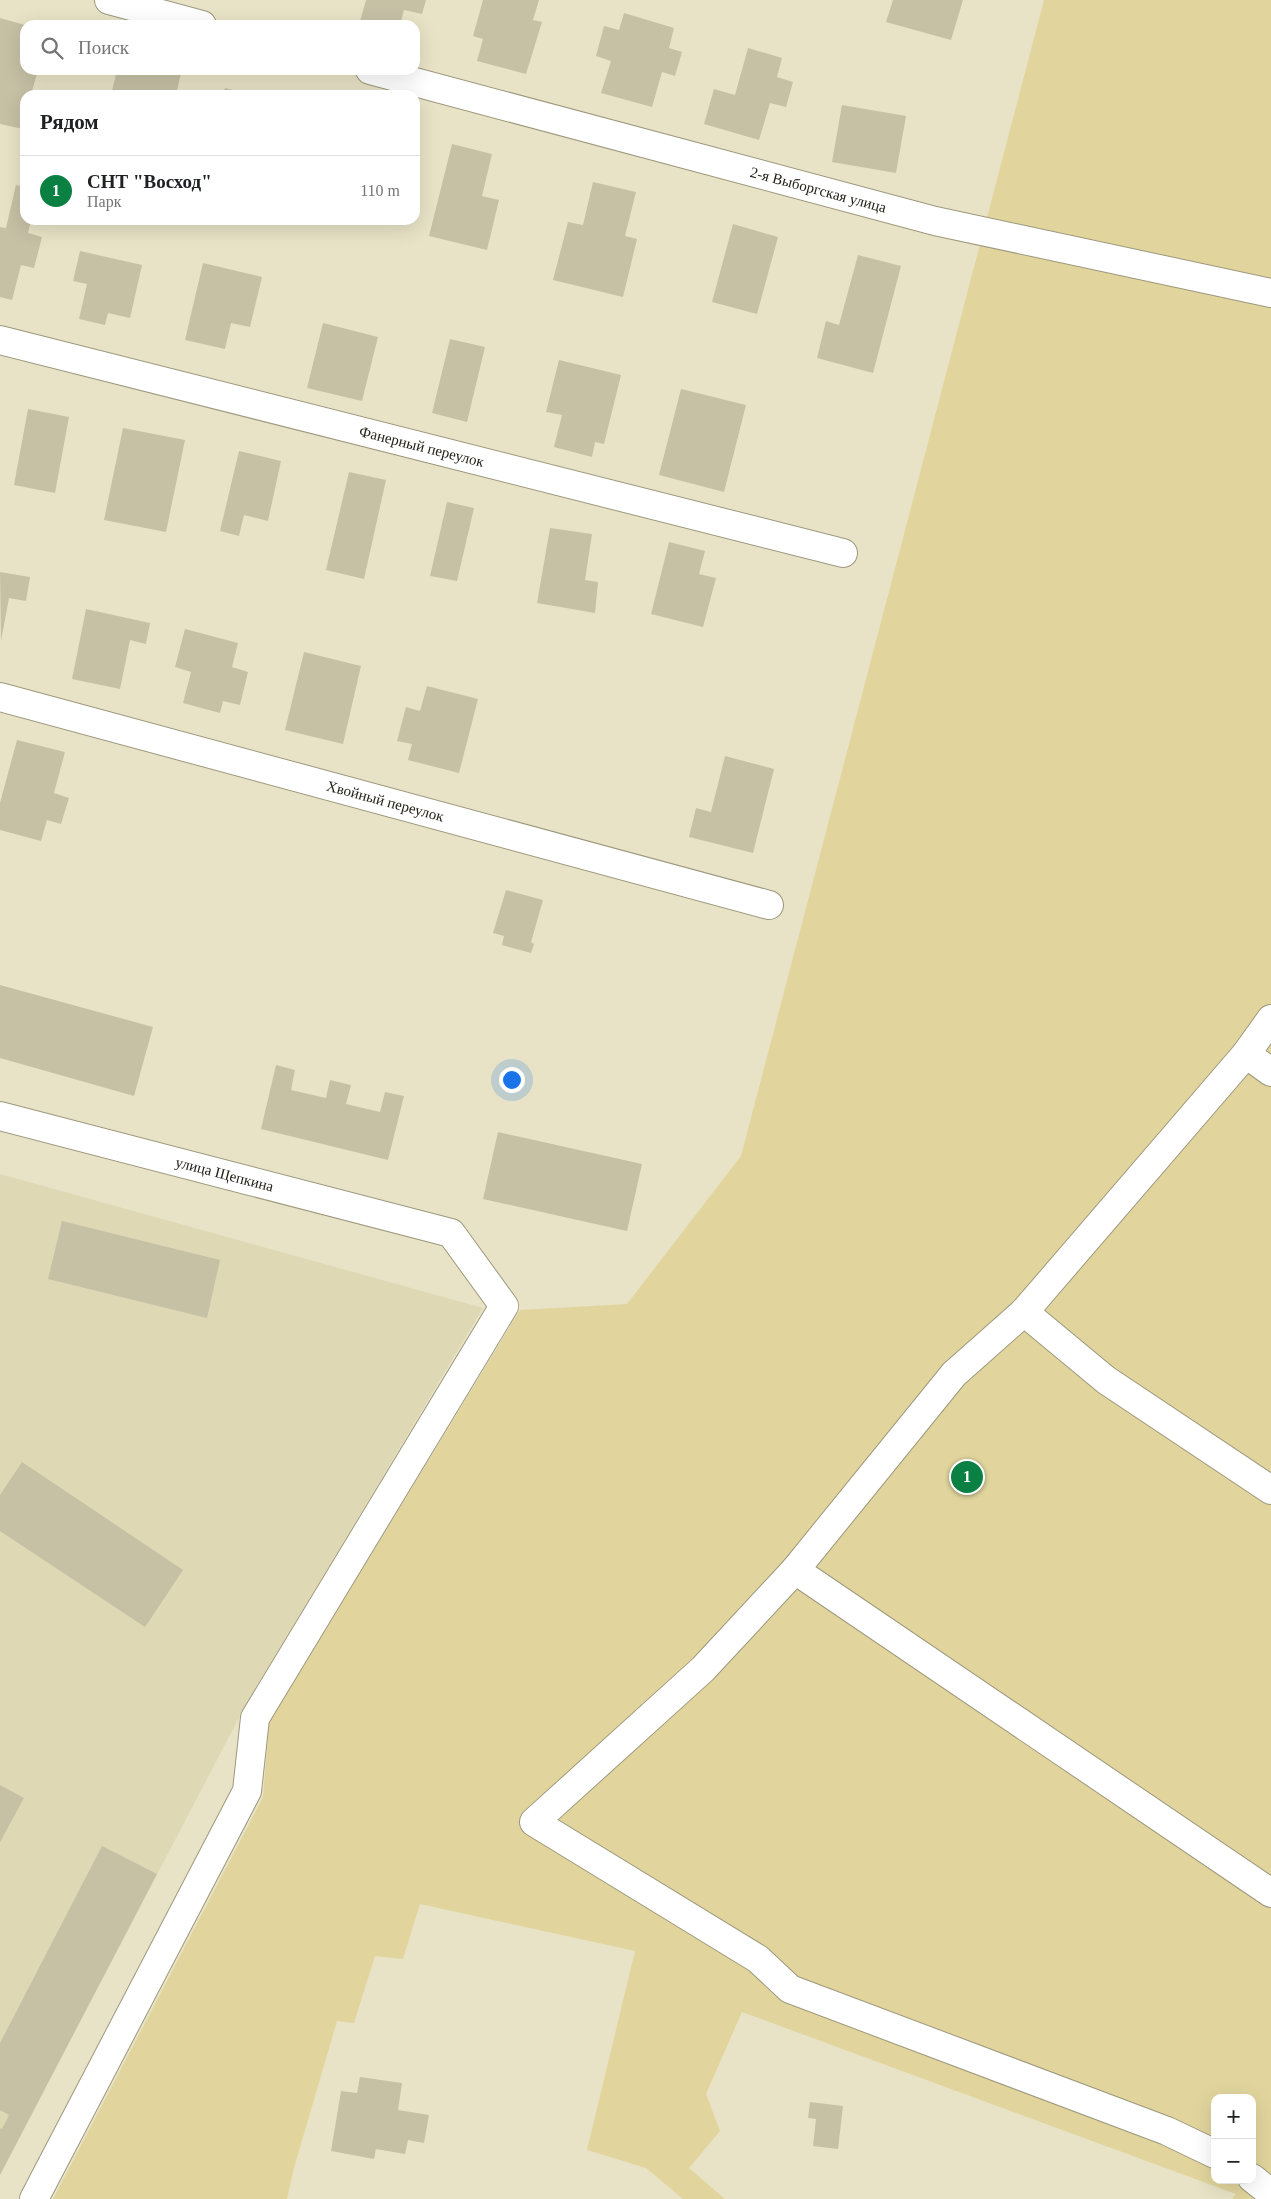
<!DOCTYPE html>
<html lang="ru">
<meta charset="utf-8">
<style>
body{margin:0;font-family:"Times New Roman",serif;background:#f2f2f2;color:#202124}
.controls{position:absolute;right:15px;bottom:15px;display:grid;overflow:hidden;border-radius:10px;box-shadow:0 5px 20px #0002}
.controls button{width:45px;height:45px;display:grid;place-items:center;padding:0;border:0;border-bottom:1px solid #e0e0e0;background:#fff;color:#202124;font:25px sans-serif}
.you{position:absolute;left:511px;top:1079px;width:18px;height:18px;margin:-12px;border:4px solid #fff;border-radius:50%;background:#1a73e8;box-shadow:0 0 0 8px #1a73e833}
.badge{display:grid;place-items:center;width:32px;height:32px;border-radius:50%;background:#0b8043;color:#fff;font-size:16px;font-weight:700}
.pin{position:absolute;translate:-50% -50%;border:2px solid #fff;box-shadow:0 1px 5px #0006}
.list{margin:0;padding:0;list-style:none}
h2{display:flex;justify-content:space-between;align-items:center;height:65px;margin:0;padding:0 20px;font-size:21px}
h2 small{font-size:16px;font-weight:400;color:#757577}
.list li{display:grid;grid-template-columns:32px 1fr auto;gap:15px;align-items:center;box-sizing:border-box;height:70px;padding:0 20px;border-top:1px solid #e0e0e0}
.list b{display:block;font-size:19px;white-space:nowrap}
.list p{margin:0;font-size:16px;white-space:nowrap;color:#757577}
.list em{font-size:16px;font-style:normal;color:#757577}
.icon{flex:none;width:28px;height:28px;fill:none;stroke:currentColor;stroke-width:2;stroke-linecap:round;stroke-linejoin:round}
.map{position:relative;flex:none;width:1271px;height:2199px;overflow:hidden}
.search{position:absolute;background:#fff;box-shadow:0 5px 20px #0002;left:20px;top:20px;width:400px;height:55px;display:flex;align-items:center;gap:12px;box-sizing:border-box;padding:0 18px;border-radius:15px;color:#757577;font-size:19px}
.panel{position:absolute;background:#fff;box-shadow:0 5px 20px #0002;left:20px;top:90px;width:400px;height:135px;border-radius:15px}
.map>svg:first-child{display:block}
.built{fill:#dfd8b4}
.green{fill:#e1d59d;fill-rule:evenodd}
.building{fill:#c6c1a5}
.lines{fill:none;stroke-linecap:round;stroke-linejoin:round}
.minor-casing{stroke:#9d987d;stroke-width:30}
.minor{stroke:#fff;stroke-width:28}
.labels{text-anchor:middle;stroke-width:5;stroke-linejoin:round;paint-order:stroke}
.street-label{font-size:15px;fill:#242218;stroke:#fff}
</style>
<div class="map">
<svg width="1271" height="2199" viewBox="0 0 1271 2199">
<rect width="100%" height="100%" fill="#e8e3c6"/>
<!-- built -->
<path class="built" d="M 0,1174 L 483,1308 L 242,1712 L 0,2175 Z"/>
<!-- green -->
<path class="green" d="M 1044,0 L 1271,0 L 1271,2199 L 1232,2199 L 1236,2194 L 742,2012 L 706,2094 L 720,2131 L 689,2168 L 725,2199 L 683,2199 L 646,2168 L 587,2150 L 635,1951 L 420,1904 L 403,1959 L 375,1956 L 354,2023 L 337,2021 L 294,2168 L 287,2199 L 53,2199 L 263,1797 L 269,1723 L 520,1310 L 627,1304 L 741,1156 ZM 1215,2098 L 1252,2098 L 1252,2180 L 1215,2180 Z"/>
<!-- building -->
<g class="building">
<path d="M 366,0 L 426,0 L 422,14 L 404,10 L 400,25 L 359,25 Z"/>
<path d="M 483,0 L 539,0 L 533,20 L 542,22 L 526,74 L 477,61 L 483,39 L 473,36 Z"/>
<path d="M 893,0 L 963,0 L 951,40 L 886,22 Z"/>
<path d="M 624,13 L 674,28 L 669,48 L 682,52 L 675,76 L 662,72 L 652,107 L 601,93 L 611,61 L 596,56 L 604,26 L 619,30 Z"/>
<path d="M 0,18 L 25,25 L 25,70 L 38,70 L 31,95 L 25,95 L 23,129 L 0,124 Z"/>
<path d="M 748,48 L 782,58 L 777,77 L 793,82 L 786,107 L 770,103 L 759,140 L 704,124 L 714,89 L 735,95 Z"/>
<path d="M 117,70 L 168,70 L 181,73 L 176,95 L 111,95 Z"/>
<path d="M 225,88 L 250,94 L 249,95 L 223,95 Z"/>
<path d="M 842,105 L 906,116 L 896,173 L 832,162 Z"/>
<path d="M 452,144 L 492,154 L 482,196 L 499,200 L 487,250 L 429,236 Z"/>
<path d="M 593,182 L 636,192 L 625,236 L 637,239 L 623,297 L 553,280 L 568,222 L 583,225 Z"/>
<path d="M 16,185 L 25,187 L 25,220 L 31,220 L 28,233 L 42,237 L 34,268 L 21,265 L 12,300 L 0,297 L 0,227 L 6,228 Z"/>
<path d="M 733,224 L 778,237 L 757,314 L 712,302 Z"/>
<path d="M 80,251 L 142,265 L 130,318 L 108,313 L 105,325 L 79,319 L 87,284 L 73,281 Z"/>
<path d="M 858,255 L 901,266 L 873,373 L 817,358 L 826,321 L 839,325 Z"/>
<path d="M 203,263 L 262,277 L 250,327 L 231,323 L 225,349 L 185,340 Z"/>
<path d="M 323,323 L 378,337 L 362,401 L 307,388 Z"/>
<path d="M 450,339 L 485,347 L 467,422 L 432,413 Z"/>
<path d="M 559,360 L 621,375 L 604,444 L 595,442 L 592,457 L 554,447 L 562,415 L 546,412 Z"/>
<path d="M 681,389 L 746,405 L 724,492 L 659,475 Z"/>
<path d="M 28,409 L 69,417 L 55,493 L 14,485 Z"/>
<path d="M 123,428 L 185,440 L 166,532 L 104,520 Z"/>
<path d="M 239,451 L 281,461 L 268,521 L 244,515 L 239,536 L 220,531 Z"/>
<path d="M 349,472 L 386,480 L 364,579 L 326,570 Z"/>
<path d="M 447,502 L 474,508 L 457,581 L 430,576 Z"/>
<path d="M 550,528 L 592,534 L 585,580 L 598,582 L 595,613 L 537,603 Z"/>
<path d="M 669,542 L 705,551 L 699,574 L 716,578 L 703,627 L 651,614 Z"/>
<path d="M 0,572 L 30,577 L 26,601 L 9,598 L 1,641 Z"/>
<path d="M 86,609 L 150,623 L 146,644 L 130,640 L 120,689 L 72,679 Z"/>
<path d="M 185,629 L 238,643 L 232,667 L 248,672 L 240,705 L 223,701 L 220,713 L 183,703 L 191,672 L 175,667 Z"/>
<path d="M 304,652 L 361,666 L 343,744 L 285,730 Z"/>
<path d="M 427,686 L 478,699 L 459,773 L 408,760 L 412,744 L 397,741 L 406,707 L 420,711 Z"/>
<path d="M 17,740 L 65,752 L 54,793 L 69,798 L 61,824 L 47,820 L 41,841 L 0,830 L 0,803 Z"/>
<path d="M 725,756 L 774,769 L 753,853 L 689,837 L 696,808 L 711,812 Z"/>
<path d="M 506,890 L 543,900 L 531,942 L 534,944 L 531,953 L 502,945 L 504,936 L 493,933 Z"/>
<path d="M 0,985 L 153,1027 L 134,1096 L 0,1058 Z"/>
<path d="M 276,1065 L 295,1070 L 291,1090 L 326,1098 L 330,1080 L 351,1085 L 346,1104 L 380,1112 L 385,1092 L 404,1096 L 388,1160 L 261,1129 Z"/>
<path d="M 498,1132 L 642,1164 L 627,1231 L 483,1199 Z"/>
<path d="M 62,1221 L 220,1260 L 207,1318 L 48,1279 Z"/>
<path d="M 22,1462 L 183,1570 L 145,1627 L 0,1531 L 0,1495 Z"/>
<path d="M 0,1785 L 24,1798 L 0,1842 Z"/>
<path d="M 102,1846 L 157,1874 L 0,2175 L 0,2128 L 2,2129 L 9,2115 L 0,2110 L 0,2043 Z"/>
<path d="M 360,2077 L 402,2083 L 398,2110 L 429,2115 L 424,2143 L 408,2140 L 405,2154 L 376,2149 L 374,2159 L 331,2151 L 341,2091 L 357,2093 Z"/>
<path d="M 810,2102 L 843,2106 L 838,2149 L 813,2146 L 816,2119 L 808,2118 Z"/>
</g>
<g class="lines">
<defs>
<g id="minor">
<path d="M 109,0 L 202,25"/>
<path id="s1" d="M 370,70 L 935,221 L 1271,293"/>
<path id="s2" d="M 0,340 L 843,553"/>
<path id="s3" d="M 0,697 L 769,905"/>
<path d="M 1246,1054 L 1271,1072"/>
<path id="s4" d="M 0,1116 L 451,1233 L 504,1306 L 255,1718 L 247,1791 L 34,2199"/>
<path d="M 1024,1312 L 1106,1380 L 1271,1490"/>
<path d="M 795,1570 L 1271,1893"/>
<path d="M 1215,2154 L 1167,2131 L 790,1989 L 758,1959 L 534,1822 L 703,1669 L 795,1570 L 954,1374 L 1024,1312 L 1246,1054 L 1271,1019"/>
<path d="M 1252,2178 L 1271,2193"/>
</g>
</defs>
<!-- minor casing -->
<use href="#minor" class="minor-casing"/>
<!-- minor -->
<use href="#minor" class="minor"/>
</g>
<g class="labels">
<!-- street labels -->
<g class="street-label">
<text dy="5" stroke="none"><textPath href="#s1" startOffset="464">2-я Выборгская улица</textPath></text>
<text dy="5" stroke="none"><textPath href="#s2" startOffset="435">Фанерный переулок</textPath></text>
<text dy="5" stroke="none"><textPath href="#s3" startOffset="399">Хвойный переулок</textPath></text>
<text dy="5" stroke="none"><textPath href="#s4" startOffset="232">улица Щепкина</textPath></text>
</g>
</g>
</svg>
<div class="controls">
<button>+</button>
<button>−</button>
</div>
<div class="you"></div>
<div class="pin badge" style="left:967px;top:1477px">1</div>
<div class="search"><svg class="icon" aria-label="search" viewBox="0 0 24 24"><circle cx="10" cy="10" r="6"/><path d="M15 15l6 6"/></svg>Поиск</div>
<section class="panel">
<h2>Рядом<small></small></h2>
<ul class="list">
<li><span class="badge">1</span><div><b>СНТ &quot;Восход&quot;</b><p>Парк</p></div><em>110 m</em></li>
</ul>
</section>
</div>
